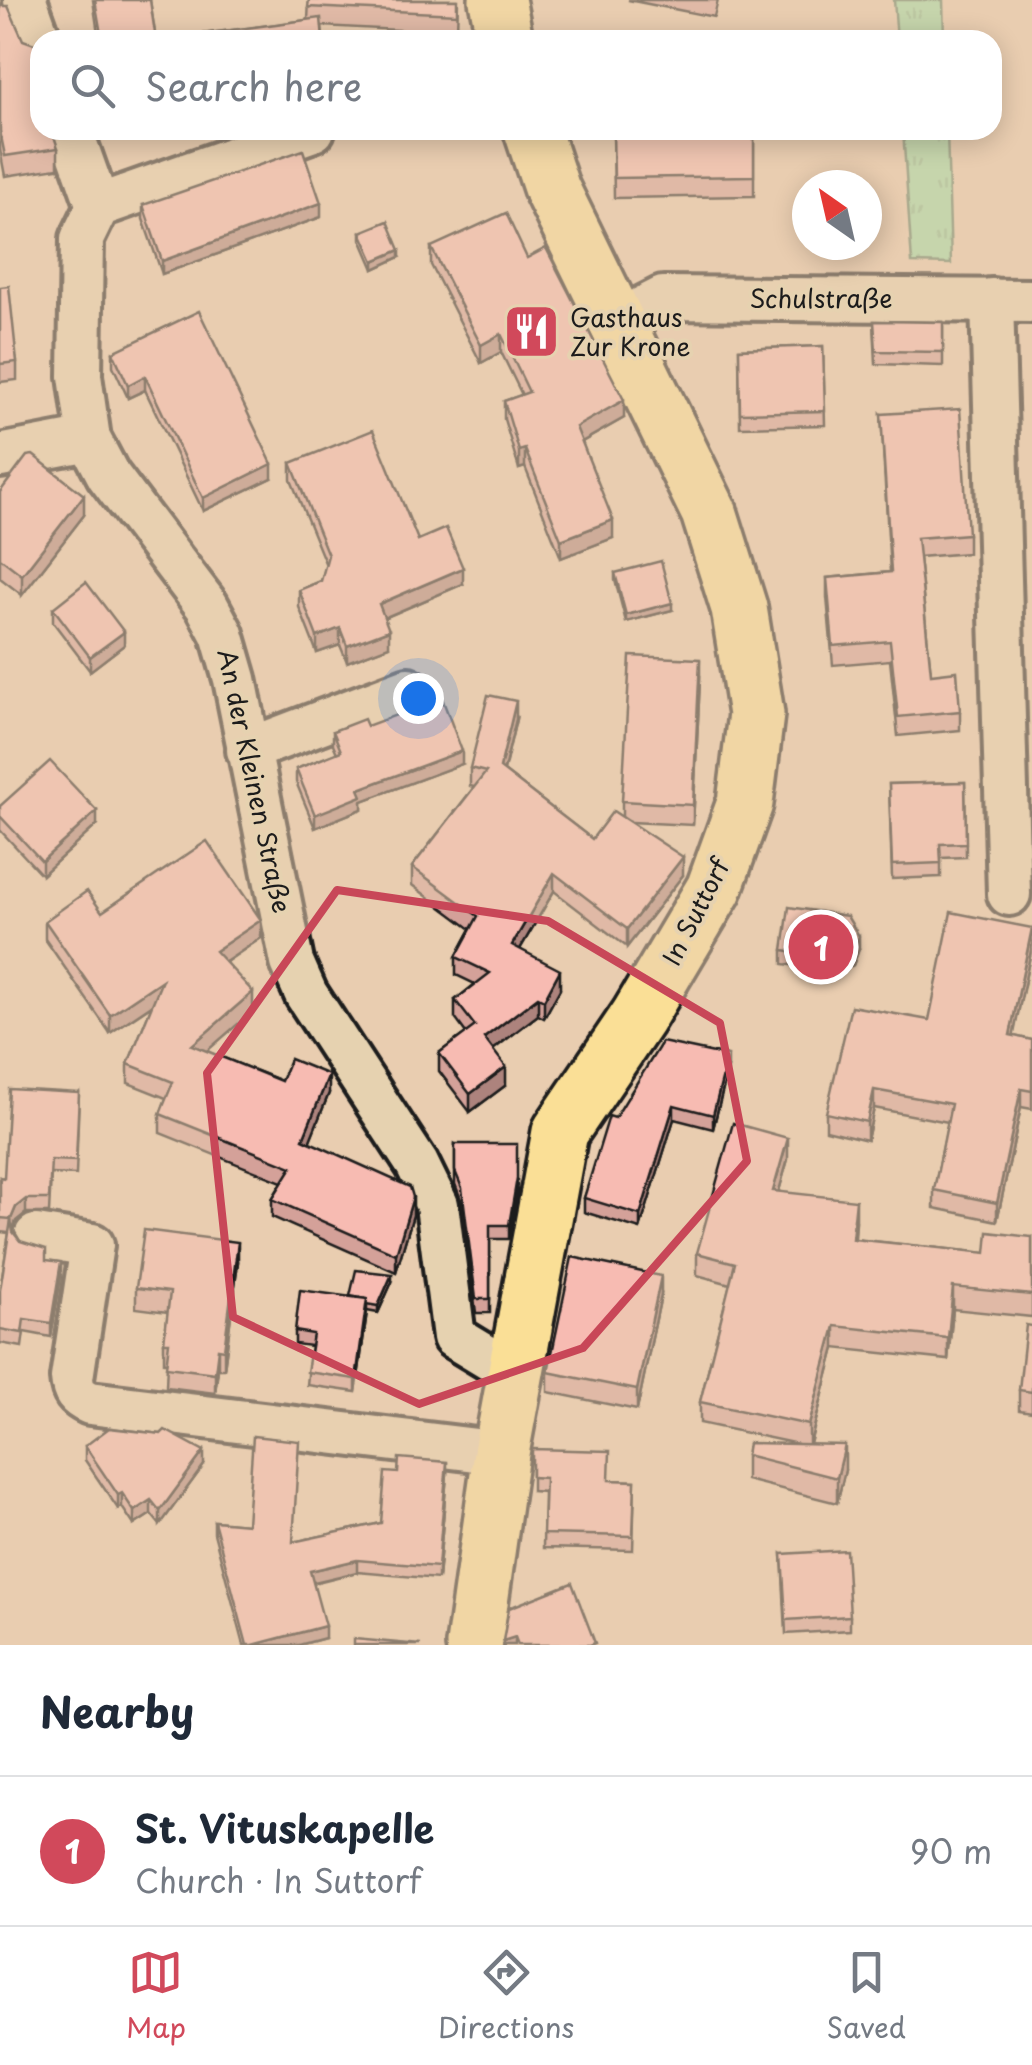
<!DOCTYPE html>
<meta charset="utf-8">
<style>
body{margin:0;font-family:"Playpen Sans",sans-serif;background:#f2f2f3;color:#1f2937}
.compass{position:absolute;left:792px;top:170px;width:90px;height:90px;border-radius:50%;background:#fff;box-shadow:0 5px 25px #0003;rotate:326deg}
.you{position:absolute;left:418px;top:698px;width:35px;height:35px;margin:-25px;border:8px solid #fff;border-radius:50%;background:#1a73e8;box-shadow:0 0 0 15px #1a73e833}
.badge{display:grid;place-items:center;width:65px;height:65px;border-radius:50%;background:#d1495b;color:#fff;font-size:32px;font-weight:700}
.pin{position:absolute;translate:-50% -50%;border:5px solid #fff;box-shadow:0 2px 10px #0006}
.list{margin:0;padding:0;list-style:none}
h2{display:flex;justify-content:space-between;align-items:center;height:130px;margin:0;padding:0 40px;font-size:42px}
h2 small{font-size:32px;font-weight:400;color:#747a83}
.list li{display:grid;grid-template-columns:65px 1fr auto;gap:30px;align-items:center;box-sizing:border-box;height:150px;padding:0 40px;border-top:2px solid #e0e1e3}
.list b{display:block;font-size:38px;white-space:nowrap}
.list p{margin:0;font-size:32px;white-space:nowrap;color:#747a83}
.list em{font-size:32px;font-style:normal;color:#747a83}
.icon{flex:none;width:55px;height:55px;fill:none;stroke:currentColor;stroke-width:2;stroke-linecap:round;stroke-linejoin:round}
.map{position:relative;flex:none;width:1032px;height:1645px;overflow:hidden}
.search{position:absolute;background:#fff;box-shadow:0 5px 25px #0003;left:30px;right:30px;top:30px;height:110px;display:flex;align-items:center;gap:25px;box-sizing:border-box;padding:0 35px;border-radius:30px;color:#747a83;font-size:38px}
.sheet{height:280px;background:#fff}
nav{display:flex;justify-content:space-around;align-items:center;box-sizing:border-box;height:140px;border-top:2px solid #e0e1e3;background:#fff;font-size:28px;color:#747a83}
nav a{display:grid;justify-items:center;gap:5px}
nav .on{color:#d1495b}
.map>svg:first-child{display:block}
.grass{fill:url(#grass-tufts);stroke:#5c7c62;stroke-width:2.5}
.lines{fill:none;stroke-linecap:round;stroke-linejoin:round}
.minor-casing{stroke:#1c1c1c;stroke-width:50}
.major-casing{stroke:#1c1c1c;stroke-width:62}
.minor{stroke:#e6d2b0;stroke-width:42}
.major{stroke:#fadf96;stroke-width:55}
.wall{fill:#d4a199;stroke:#1c1c1c;stroke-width:2.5}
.shaded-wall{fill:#ad837d;stroke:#1c1c1c;stroke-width:2.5}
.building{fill:#f7bbb2;stroke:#1c1c1c;stroke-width:2.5}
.marked{fill:none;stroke:#c84758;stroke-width:8;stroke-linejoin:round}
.labels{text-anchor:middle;stroke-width:8;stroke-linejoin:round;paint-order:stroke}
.street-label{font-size:25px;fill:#1c1c1c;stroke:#e6d2b0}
.poi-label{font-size:25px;fill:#1c1c1c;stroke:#e6d2b0;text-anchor:start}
</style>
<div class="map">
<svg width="1032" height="1645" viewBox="0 0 1032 1645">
<defs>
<pattern id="grass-tufts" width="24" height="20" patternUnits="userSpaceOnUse" patternTransform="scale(2.5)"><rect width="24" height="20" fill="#9cdda7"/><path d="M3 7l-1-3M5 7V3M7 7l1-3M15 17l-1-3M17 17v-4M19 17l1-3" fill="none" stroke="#86bd8f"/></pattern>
</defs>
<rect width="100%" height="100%" fill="#e9cdb0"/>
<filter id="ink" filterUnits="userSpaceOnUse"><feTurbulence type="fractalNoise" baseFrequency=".01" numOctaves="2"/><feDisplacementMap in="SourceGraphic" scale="20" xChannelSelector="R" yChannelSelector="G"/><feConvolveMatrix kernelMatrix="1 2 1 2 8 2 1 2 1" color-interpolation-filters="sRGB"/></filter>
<g filter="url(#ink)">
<!-- grass -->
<g class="grass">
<path d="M 894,0 L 943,0 L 944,40 L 897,40 Z"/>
<path d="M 903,130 L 947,130 L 951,264 L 912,263 Z"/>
</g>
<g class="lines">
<defs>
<g id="minor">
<path d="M 25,0 L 40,42"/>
<path d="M 71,130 L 98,206"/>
<path d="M 313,130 L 98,206 L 82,239 L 80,376 L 89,439 L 108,475 L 207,606 L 222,634 L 235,679 L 292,962 L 306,994 L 417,1164 L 437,1205 L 454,1337 L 515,1374"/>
<path d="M 992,300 L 1009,894"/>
<path d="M 616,322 L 663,298 L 1032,301"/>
<path d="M 0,456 L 89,439"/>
<path d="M 248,750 L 408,689"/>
<path d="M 36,1236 L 92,1245 L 72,1378 C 73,1392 77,1397 90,1403 L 501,1453"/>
</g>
<g id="major">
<path d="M 497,0 L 505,40"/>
<path d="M 474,1645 L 501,1453 L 560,1132 L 638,1017 L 714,889 L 745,803 L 756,714 L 739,608 L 709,512 L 552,190 L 532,130"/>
</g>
</defs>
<!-- minor casing -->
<use href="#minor" class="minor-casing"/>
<!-- major casing -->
<use href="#major" class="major-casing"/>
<!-- minor -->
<use href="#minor" class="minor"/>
<!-- major -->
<use href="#major" class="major"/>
</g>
<!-- wall -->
<g class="wall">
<path d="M 93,0 L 150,0 L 156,40 L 308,20 L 309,0 L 458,0 L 457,33 L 322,26 L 323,40 L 99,40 Z"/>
<path d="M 628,0 L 718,0 L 714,17 Z"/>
<path d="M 0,6 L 40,130 L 58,148 L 58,168 L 5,176 L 0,150 Z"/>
<path d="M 613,130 L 754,130 L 754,196 L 614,198 Z"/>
<path d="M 143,205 L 321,217 L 162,274 L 143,219 Z"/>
<path d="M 361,232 L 400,257 L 374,269 L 361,239 Z"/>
<path d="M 431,247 L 527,258 L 624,418 L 582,442 L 613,538 L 561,558 L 525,467 L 519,469 L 504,419 L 504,401 L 522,395 L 501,352 L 481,363 L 431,265 Z"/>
<path d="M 0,287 L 17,362 L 17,380 L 0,382 Z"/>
<path d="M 874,321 L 943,322 L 943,366 L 876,364 Z"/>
<path d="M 823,346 L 825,425 L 740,427 L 739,349 Z"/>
<path d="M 113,352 L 272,478 L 203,511 L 145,390 L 128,398 L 113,366 Z"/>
<path d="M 881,414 L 968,534 L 968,553 L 919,557 L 931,674 L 960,711 L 960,730 L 898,736 L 890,660 L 833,665 L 827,597 L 827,578 L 890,572 Z"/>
<path d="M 291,463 L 418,540 L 463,584 L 384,618 L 389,646 L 347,662 L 340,645 L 317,653 L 299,607 L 299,590 L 321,581 L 326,565 L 291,480 Z"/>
<path d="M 0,492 L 84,515 L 22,595 L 0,578 Z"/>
<path d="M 615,573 L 672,610 L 626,622 L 615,580 Z"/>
<path d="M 53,608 L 124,645 L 90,671 L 53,622 Z"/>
<path d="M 700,679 L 693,825 L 629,822 L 683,875 L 627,947 L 554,891 L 520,949 L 560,989 L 544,1018 L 538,1015 L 493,1050 L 506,1085 L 470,1112 L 439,1071 L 439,1053 L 466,1033 L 455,1018 L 455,1000 L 475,984 L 456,975 L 456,957 L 471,929 L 412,885 L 412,867 L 474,787 L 470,786 L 470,768 L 516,719 L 504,771 L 592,839 L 622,817 L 622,801 Z"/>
<path d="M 367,726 L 462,764 L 362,801 L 362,809 L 315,828 L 296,782 L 296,769 L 337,753 L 333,744 L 333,731 Z"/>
<path d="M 965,782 L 966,857 L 941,858 L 941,877 L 892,879 L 889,784 Z"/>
<path d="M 0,806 L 97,825 L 42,875 L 0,830 Z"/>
<path d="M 102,912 L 261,938 L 226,962 L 253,1011 L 206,1051 L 281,1081 L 329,1093 L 309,1142 L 413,1215 L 396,1272 L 272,1217 L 272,1199 L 282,1182 L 160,1133 L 160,1114 L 166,1098 L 128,1083 L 128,1064 L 152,1005 L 110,1033 L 45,939 L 45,921 Z"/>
<path d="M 1032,946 L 1013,1036 L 1032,1040 L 1032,1109 L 1021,1107 L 997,1221 L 934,1208 L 934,1190 L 948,1122 L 874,1108 L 867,1140 L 826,1130 L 826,1113 L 929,1020 Z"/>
<path d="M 859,949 L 853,965 L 840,972 L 783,964 L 783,950 Z"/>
<path d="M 728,1069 L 713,1129 L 674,1119 L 640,1229 L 584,1212 L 584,1198 L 615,1118 Z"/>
<path d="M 79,1093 L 76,1175 L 51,1174 L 49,1213 L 26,1213 L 16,1221 L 13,1229 L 20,1241 L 46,1260 L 61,1276 L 51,1337 L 24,1332 L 22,1347 L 0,1343 L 0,1290 L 9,1233 L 0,1232 L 0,1177 L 4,1178 Z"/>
<path d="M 455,1144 L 517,1192 L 509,1239 L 490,1239 L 490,1313 L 476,1313 L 462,1202 L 455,1184 Z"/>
<path d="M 788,1159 L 779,1191 L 856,1221 L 855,1239 L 986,1253 L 1032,1237 L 1032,1317 L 953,1309 L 948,1360 L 835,1348 L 810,1444 L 845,1470 L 837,1503 L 746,1480 L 746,1455 L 798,1444 L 700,1423 L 700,1402 L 730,1284 L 697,1275 L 697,1253 Z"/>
<path d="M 238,1262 L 224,1369 L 218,1369 L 215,1393 L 166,1387 L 167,1362 L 164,1362 L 164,1342 L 168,1312 L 136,1308 L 136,1288 Z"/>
<path d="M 392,1282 L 378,1313 L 367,1311 L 356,1392 L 307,1385 L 311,1346 L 295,1344 L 295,1331 L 350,1296 Z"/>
<path d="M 661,1295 L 637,1410 L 548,1392 L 548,1372 Z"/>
<path d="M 1032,1326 L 1032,1412 L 1019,1410 L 1019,1390 Z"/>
<path d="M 85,1446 L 204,1465 L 160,1525 L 151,1514 L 134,1525 L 122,1507 L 118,1509 L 85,1460 Z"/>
<path d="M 532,1449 L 609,1480 L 635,1481 L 633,1550 L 543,1548 L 544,1492 L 532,1491 Z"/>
<path d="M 447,1474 L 438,1579 L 357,1572 L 313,1583 L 325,1638 L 299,1645 L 244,1645 L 214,1533 L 214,1521 L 247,1524 L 293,1542 L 381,1523 Z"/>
<path d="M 782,1554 L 850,1616 L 850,1630 L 786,1634 Z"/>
</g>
<!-- shaded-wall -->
<g class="shaded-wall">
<path d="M 321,203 L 321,217 L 162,274 L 162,261 Z"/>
<path d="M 400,250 L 400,257 L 374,269 L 374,261 Z"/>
<path d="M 501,334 L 501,352 L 481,363 L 481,345 Z"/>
<path d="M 145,376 L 145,390 L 128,398 L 128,385 Z"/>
<path d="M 624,400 L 624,418 L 576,445 L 576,427 Z"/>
<path d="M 525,449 L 525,467 L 519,469 L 519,451 Z"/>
<path d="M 272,464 L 272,478 L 203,511 L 203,498 Z"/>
<path d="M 84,495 L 84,515 L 22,595 L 22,575 Z"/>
<path d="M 613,520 L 613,538 L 561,558 L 561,540 Z"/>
<path d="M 463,568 L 463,584 L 379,620 L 379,604 Z"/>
<path d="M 672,603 L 672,610 L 626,622 L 626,615 Z"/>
<path d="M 340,628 L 340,645 L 317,653 L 317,637 Z"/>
<path d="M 389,630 L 389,646 L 347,662 L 347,646 Z"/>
<path d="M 124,632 L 124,645 L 90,671 L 90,657 Z"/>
<path d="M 700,659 L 700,679 L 693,825 L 693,805 Z"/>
<path d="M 516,701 L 516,719 L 500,786 L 500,768 Z"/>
<path d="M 462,751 L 462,764 L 362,801 L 362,809 L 315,828 L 315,815 L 359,789 Z"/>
<path d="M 97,811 L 97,825 L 42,875 L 42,861 Z"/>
<path d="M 683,857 L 683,875 L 627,947 L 627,929 Z"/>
<path d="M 554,873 L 554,891 L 512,963 L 512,945 Z"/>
<path d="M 261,920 L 261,938 L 215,969 L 215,951 Z"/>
<path d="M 1032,928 L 1032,946 L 1010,1053 L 1010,1035 Z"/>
<path d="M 859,936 L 859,949 L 853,965 L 840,972 L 840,959 Z"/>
<path d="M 560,970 L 560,989 L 544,1018 L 544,1000 Z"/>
<path d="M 162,980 L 162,998 L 110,1033 L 110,1015 Z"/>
<path d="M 253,992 L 253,1011 L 192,1064 L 192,1045 Z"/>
<path d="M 538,997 L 538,1015 L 484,1056 L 484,1038 Z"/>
<path d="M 728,1056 L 728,1069 L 713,1129 L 713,1115 Z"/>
<path d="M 506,1067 L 506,1085 L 470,1112 L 470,1094 Z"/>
<path d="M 329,1075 L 329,1093 L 303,1158 L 303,1139 Z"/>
<path d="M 1021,1089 L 1021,1107 L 997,1221 L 997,1203 Z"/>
<path d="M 874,1090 L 874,1108 L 867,1140 L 867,1122 Z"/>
<path d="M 674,1105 L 674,1119 L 640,1229 L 640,1215 Z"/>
<path d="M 788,1138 L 788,1159 L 773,1212 L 773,1191 Z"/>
<path d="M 517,1178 L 517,1192 L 509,1239 L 509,1225 Z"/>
<path d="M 413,1197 L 413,1215 L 396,1272 L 396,1254 Z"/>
<path d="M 26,1199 L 26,1213 L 16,1221 L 11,1233 L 11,1219 L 16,1207 Z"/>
<path d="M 856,1200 L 856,1221 L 852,1261 L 852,1239 Z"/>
<path d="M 238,1242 L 238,1262 L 224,1369 L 224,1350 Z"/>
<path d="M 61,1262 L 61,1276 L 51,1337 L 51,1323 Z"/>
<path d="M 392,1274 L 392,1282 L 378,1313 L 378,1306 Z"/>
<path d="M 661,1276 L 661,1295 L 637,1410 L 637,1390 Z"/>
<path d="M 953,1287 L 953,1309 L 948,1360 L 948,1338 Z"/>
<path d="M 367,1299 L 367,1311 L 356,1392 L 356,1379 Z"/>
<path d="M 835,1326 L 835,1348 L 809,1446 L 809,1425 Z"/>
<path d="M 218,1349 L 218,1369 L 215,1393 L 215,1373 Z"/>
<path d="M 845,1445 L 845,1470 L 837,1503 L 837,1478 Z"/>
<path d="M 204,1451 L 204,1465 L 160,1525 L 160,1511 Z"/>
<path d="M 447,1462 L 447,1474 L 438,1579 L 438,1567 Z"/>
<path d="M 122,1493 L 122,1507 L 118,1509 L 118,1495 Z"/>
<path d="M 151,1500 L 151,1514 L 134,1525 L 134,1511 Z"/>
<path d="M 357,1560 L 357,1572 L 310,1583 L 310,1571 Z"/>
<path d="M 325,1626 L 325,1638 L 299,1645 L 253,1645 Z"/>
<path d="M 515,1637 L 515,1645 L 503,1645 L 503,1641 Z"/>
</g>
<!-- building -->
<g class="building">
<path d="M 95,0 L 150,0 L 156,40 L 321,18 L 323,40 L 102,40 Z"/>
<path d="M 309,0 L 457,0 L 457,14 L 308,7 Z"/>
<path d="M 0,6 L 8,6 L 23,40 L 40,46 L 40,130 L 52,130 L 58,148 L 5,156 L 0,131 Z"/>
<path d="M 613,130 L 754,130 L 754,176 L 614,178 Z"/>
<path d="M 303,150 L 321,203 L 162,261 L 143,205 Z"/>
<path d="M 506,213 L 527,258 L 546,248 L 624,400 L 576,427 L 613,520 L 561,540 L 525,449 L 519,451 L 504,401 L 529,392 L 501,334 L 481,345 L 431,247 Z"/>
<path d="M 388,221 L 400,250 L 374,261 L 361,232 Z"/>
<path d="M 9,286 L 17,362 L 0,364 L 0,287 Z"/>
<path d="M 199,311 L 272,464 L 203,498 L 145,376 L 128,385 L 113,352 Z"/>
<path d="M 874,321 L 943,322 L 943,352 L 876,351 Z"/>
<path d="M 823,346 L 825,411 L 740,413 L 739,349 Z"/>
<path d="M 960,409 L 968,534 L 917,538 L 931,674 L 957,671 L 960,711 L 898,717 L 890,641 L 833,646 L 827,578 L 891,572 L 881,414 Z"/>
<path d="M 373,430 L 418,540 L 446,528 L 463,568 L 379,604 L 389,630 L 347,646 L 340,628 L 317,637 L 299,590 L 321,581 L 328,555 L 291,463 Z"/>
<path d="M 33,455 L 84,495 L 22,575 L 0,558 L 0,492 L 27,456 Z"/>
<path d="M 661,561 L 672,603 L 626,615 L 615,573 Z"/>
<path d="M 86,582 L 124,632 L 90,657 L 53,608 Z"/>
<path d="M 630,656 L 700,659 L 693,805 L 622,801 Z"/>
<path d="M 488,695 L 516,701 L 500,768 L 592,839 L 613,811 L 683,857 L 627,929 L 554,873 L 512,945 L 560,970 L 544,1000 L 538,997 L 484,1038 L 506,1067 L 470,1094 L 439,1053 L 475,1026 L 455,1000 L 490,973 L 456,957 L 478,916 L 412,867 L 486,772 L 470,768 Z"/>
<path d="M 442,698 L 462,751 L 359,789 L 362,796 L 315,815 L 296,769 L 341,751 L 333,731 L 364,719 L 367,726 Z"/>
<path d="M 50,761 L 97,811 L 42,861 L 0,816 L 0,806 Z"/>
<path d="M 965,782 L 966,843 L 940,844 L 941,863 L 892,865 L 889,784 Z"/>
<path d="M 207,841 L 261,920 L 215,951 L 253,992 L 192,1045 L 281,1081 L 290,1059 L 329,1075 L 303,1139 L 410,1187 L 413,1197 L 396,1254 L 272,1199 L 292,1167 L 160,1114 L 173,1082 L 128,1064 L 162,980 L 110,1015 L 45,921 L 87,891 L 102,912 Z"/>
<path d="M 789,907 L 847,916 L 859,936 L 853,951 L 840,959 L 783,950 Z"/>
<path d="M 951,912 L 1032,928 L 1010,1035 L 1032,1040 L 1032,1091 L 1021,1089 L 997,1203 L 934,1190 L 951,1104 L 874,1090 L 867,1122 L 826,1113 L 851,1006 L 929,1020 Z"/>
<path d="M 662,1042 L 728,1056 L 713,1115 L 674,1105 L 640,1215 L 584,1198 L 609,1116 L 615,1118 Z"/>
<path d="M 9,1089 L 79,1093 L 76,1161 L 51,1160 L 49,1199 L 26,1199 L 16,1207 L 11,1219 L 0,1218 L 0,1177 L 4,1178 Z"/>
<path d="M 733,1123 L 788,1138 L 773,1191 L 856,1200 L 852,1239 L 986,1253 L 988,1232 L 1032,1237 L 1032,1295 L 953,1287 L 948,1338 L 835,1326 L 809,1425 L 700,1402 L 735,1263 L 697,1253 Z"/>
<path d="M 455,1144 L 517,1144 L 517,1178 L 509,1225 L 490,1225 L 490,1299 L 476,1299 L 462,1188 L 455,1171 Z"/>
<path d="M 11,1220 L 13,1232 L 20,1241 L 46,1249 L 46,1260 L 61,1262 L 51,1323 L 24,1319 L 22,1333 L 0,1329 L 0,1290 Z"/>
<path d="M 144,1230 L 238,1242 L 224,1350 L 218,1349 L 215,1373 L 166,1367 L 169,1342 L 164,1342 L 170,1292 L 136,1288 Z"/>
<path d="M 572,1257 L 661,1276 L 637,1390 L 548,1372 Z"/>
<path d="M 356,1270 L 392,1274 L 378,1306 L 366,1304 L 367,1299 L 350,1296 Z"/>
<path d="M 300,1290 L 367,1299 L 356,1379 L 307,1372 L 313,1334 L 295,1331 Z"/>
<path d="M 1026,1325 L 1032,1326 L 1032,1392 L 1019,1390 Z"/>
<path d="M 109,1428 L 161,1434 L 165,1430 L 204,1451 L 160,1511 L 151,1500 L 134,1511 L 122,1493 L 118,1495 L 85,1446 Z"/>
<path d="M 253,1436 L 299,1441 L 293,1542 L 381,1523 L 385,1472 L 398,1473 L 399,1458 L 447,1462 L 438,1567 L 357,1560 L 310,1571 L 325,1626 L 253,1645 L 247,1645 L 214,1521 L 247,1524 Z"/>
<path d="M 748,1443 L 845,1445 L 837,1478 L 746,1455 Z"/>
<path d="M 532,1449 L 610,1451 L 609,1480 L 635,1481 L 633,1536 L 543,1534 L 545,1478 L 532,1477 Z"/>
<path d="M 846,1550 L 850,1616 L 786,1620 L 782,1554 Z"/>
<path d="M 572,1583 L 595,1643 L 590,1645 L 518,1645 L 515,1637 L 503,1641 L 509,1608 Z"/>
<path d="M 354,1639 L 421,1645 L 354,1645 Z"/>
</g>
</g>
<!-- marked area -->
<path d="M0 0H1032V1645H0ZM 337,890 L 548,921 L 720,1023 L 747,1161 L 583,1348 L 419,1404 L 233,1317 L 207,1073 Z" fill="#e9cdb0" fill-opacity=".55" fill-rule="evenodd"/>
<path class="marked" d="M 337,890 L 548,921 L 720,1023 L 747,1161 L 583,1348 L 419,1404 L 233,1317 L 207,1073 Z"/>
<!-- icons -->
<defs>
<symbol id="restaurant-square" viewBox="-11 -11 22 22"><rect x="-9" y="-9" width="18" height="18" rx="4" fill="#d1495b" stroke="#e6d2b0"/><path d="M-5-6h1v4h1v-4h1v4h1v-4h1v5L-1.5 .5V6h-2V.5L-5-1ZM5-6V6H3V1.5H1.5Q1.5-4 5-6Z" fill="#fff"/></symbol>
</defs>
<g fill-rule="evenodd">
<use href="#restaurant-square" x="500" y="300" width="63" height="63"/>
</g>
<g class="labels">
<!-- street labels -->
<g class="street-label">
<text x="821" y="308">Schulstraße</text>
<text transform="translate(254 781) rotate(78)" y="9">An der Kleinen Straße</text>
<text transform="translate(696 912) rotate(-63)" y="9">In Suttorf</text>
</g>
<!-- poi labels -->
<g class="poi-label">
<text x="570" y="327">Gasthaus<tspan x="570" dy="29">Zur Krone</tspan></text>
</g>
</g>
</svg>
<svg class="compass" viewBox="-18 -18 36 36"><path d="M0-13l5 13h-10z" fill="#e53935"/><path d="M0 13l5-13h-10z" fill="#747a83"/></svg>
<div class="you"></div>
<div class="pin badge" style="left:821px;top:947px">1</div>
<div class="search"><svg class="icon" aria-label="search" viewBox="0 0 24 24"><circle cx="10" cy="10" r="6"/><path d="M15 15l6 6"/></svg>Search here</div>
</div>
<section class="sheet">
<h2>Nearby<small></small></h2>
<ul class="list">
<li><span class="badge">1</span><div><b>St. Vituskapelle</b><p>Church · In Suttorf</p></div><em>90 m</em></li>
</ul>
</section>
<nav>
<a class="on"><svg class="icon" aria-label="map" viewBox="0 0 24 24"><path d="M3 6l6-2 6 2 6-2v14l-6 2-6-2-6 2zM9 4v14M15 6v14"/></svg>Map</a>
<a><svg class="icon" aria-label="directions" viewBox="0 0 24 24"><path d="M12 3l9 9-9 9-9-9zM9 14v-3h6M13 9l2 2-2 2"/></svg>Directions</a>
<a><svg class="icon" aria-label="saved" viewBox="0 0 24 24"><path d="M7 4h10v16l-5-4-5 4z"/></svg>Saved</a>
</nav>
